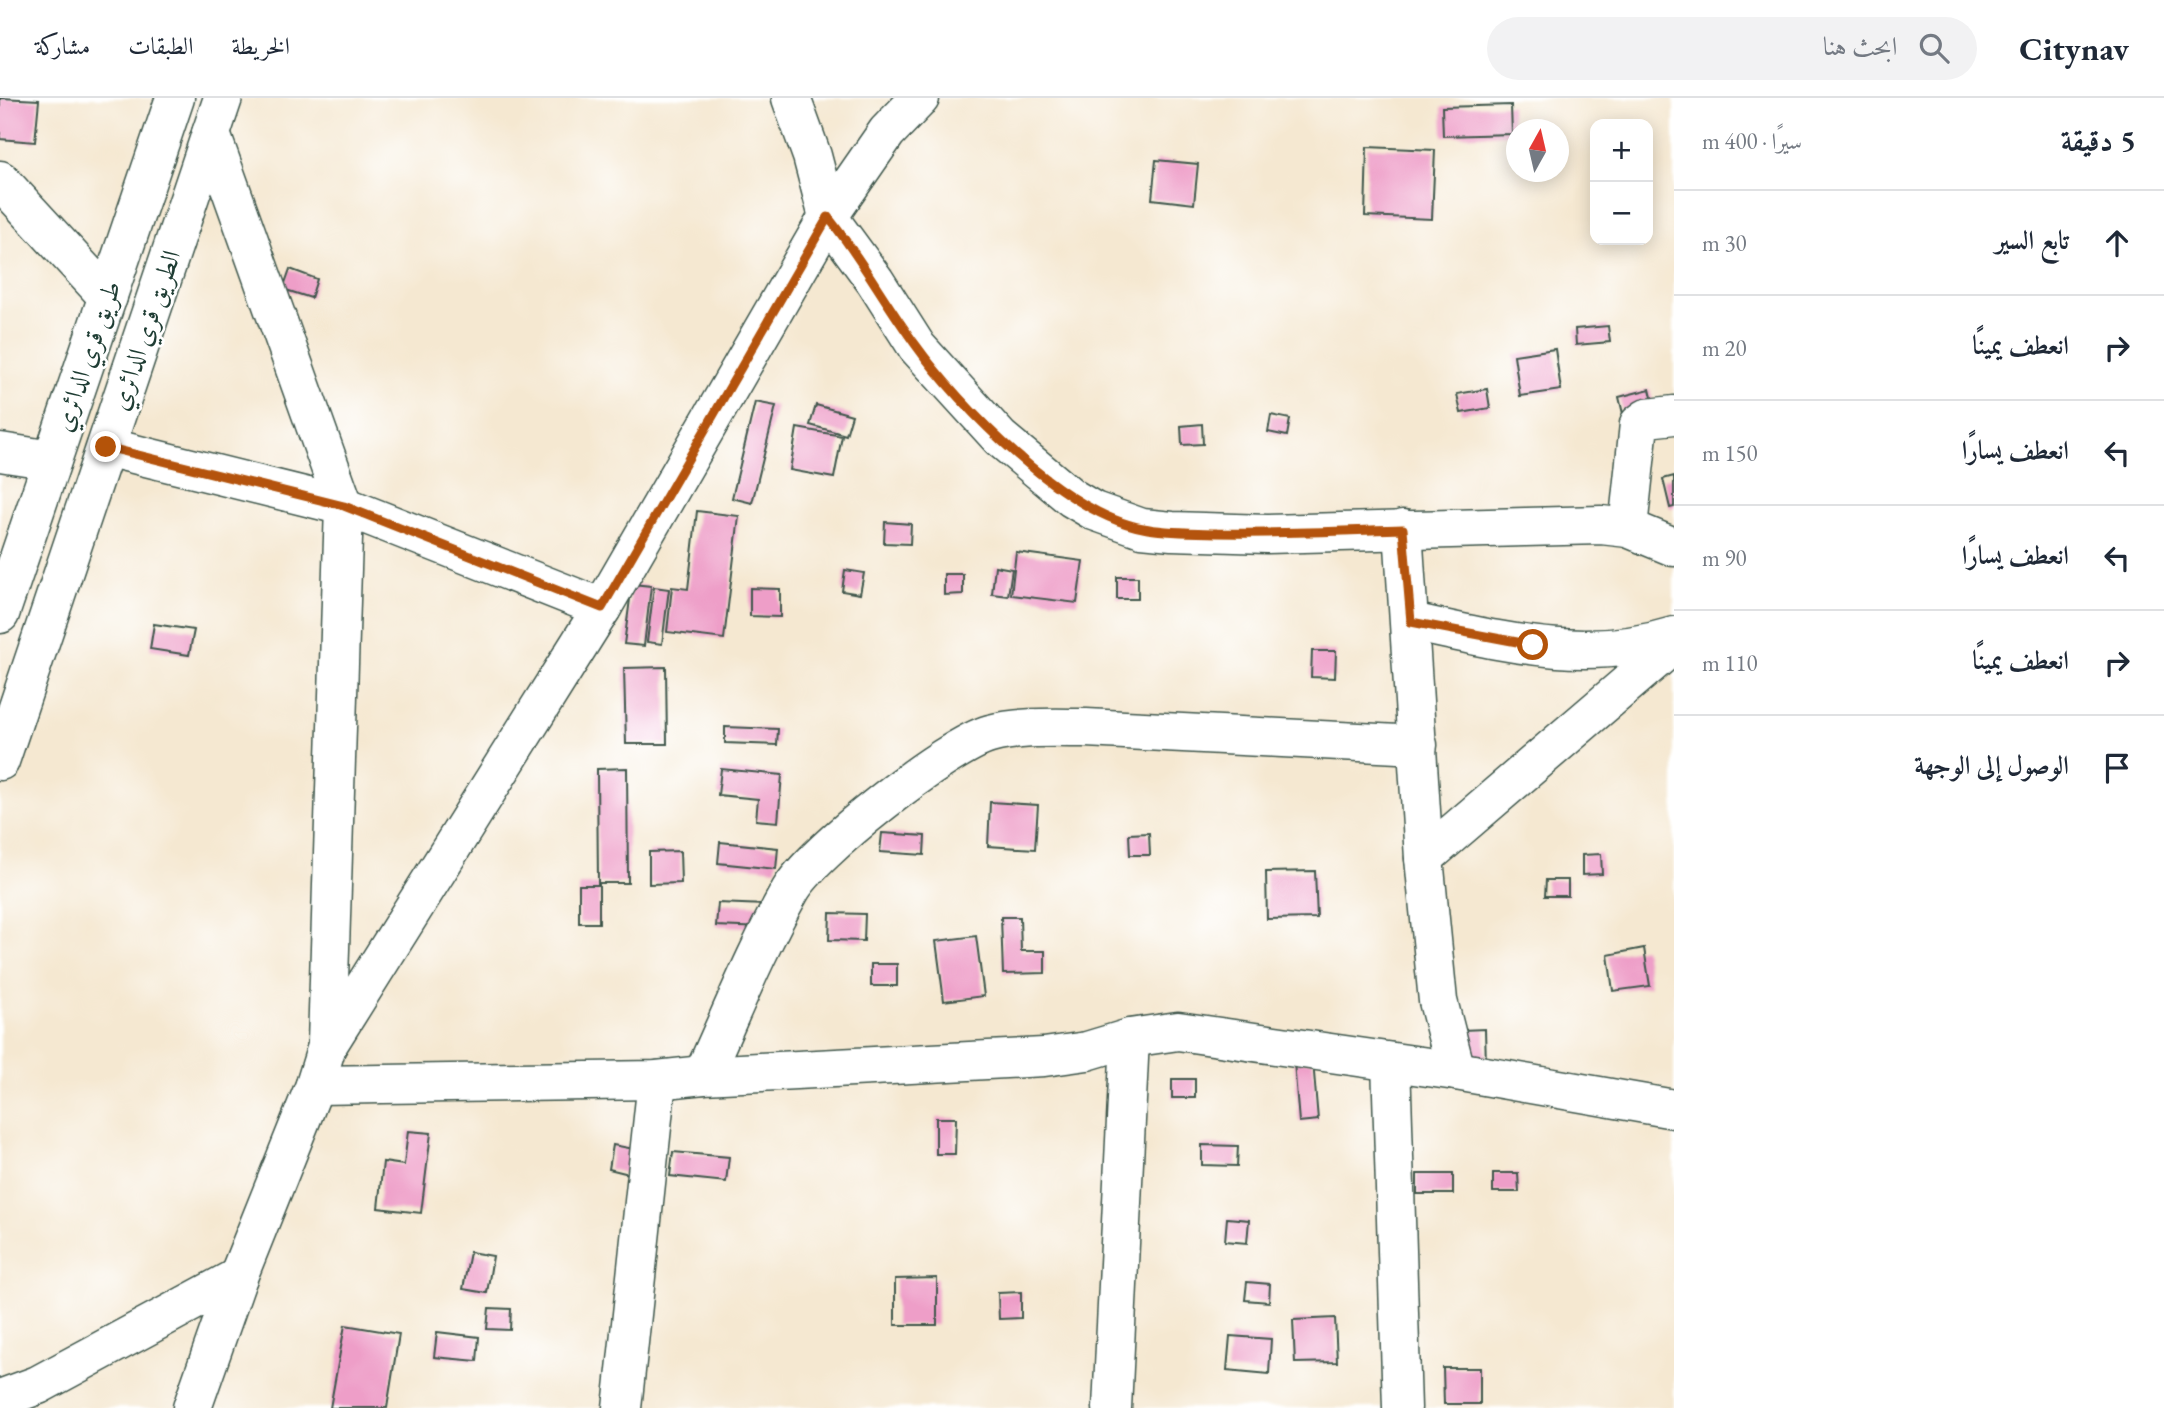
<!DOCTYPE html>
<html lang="ar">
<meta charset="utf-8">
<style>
body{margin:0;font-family:"EB Garamond",Amiri,serif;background:#f2f2f3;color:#1f2937;direction:rtl}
.controls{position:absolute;right:21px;top:21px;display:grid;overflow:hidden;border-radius:14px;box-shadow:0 4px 18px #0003}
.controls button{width:63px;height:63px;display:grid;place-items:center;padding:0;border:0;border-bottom:2px solid #e0e1e3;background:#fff;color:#1f2937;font:35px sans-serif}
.compass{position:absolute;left:1506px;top:21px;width:63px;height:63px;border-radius:50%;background:#fff;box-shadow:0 4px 18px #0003;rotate:8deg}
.stop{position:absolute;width:21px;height:21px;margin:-16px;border:5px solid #b45309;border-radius:50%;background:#fff}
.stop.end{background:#b45309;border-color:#fff;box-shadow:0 2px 7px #0008}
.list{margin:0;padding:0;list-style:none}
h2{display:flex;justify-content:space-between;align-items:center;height:91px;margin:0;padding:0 28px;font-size:30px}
h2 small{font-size:23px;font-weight:400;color:#747a83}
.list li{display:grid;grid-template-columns:46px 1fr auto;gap:21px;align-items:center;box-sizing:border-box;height:105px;padding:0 28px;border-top:2px solid #e0e1e3}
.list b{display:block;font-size:26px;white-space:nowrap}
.list em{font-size:23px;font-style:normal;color:#747a83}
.icon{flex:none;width:38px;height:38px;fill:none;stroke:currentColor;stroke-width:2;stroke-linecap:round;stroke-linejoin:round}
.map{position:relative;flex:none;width:1674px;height:1310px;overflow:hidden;direction:ltr}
header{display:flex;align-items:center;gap:42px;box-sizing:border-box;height:98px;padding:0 35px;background:#fff;border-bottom:2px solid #e0e1e3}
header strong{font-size:33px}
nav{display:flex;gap:38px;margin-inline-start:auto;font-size:24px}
.search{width:490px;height:63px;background:#f2f2f3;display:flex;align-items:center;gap:18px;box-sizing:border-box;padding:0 24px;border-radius:38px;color:#747a83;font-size:26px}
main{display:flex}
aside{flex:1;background:#fff}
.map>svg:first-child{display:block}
.building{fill:#ee9ec8}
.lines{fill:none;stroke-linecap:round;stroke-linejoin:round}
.minor-casing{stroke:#3f574c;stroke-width:41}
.highway-casing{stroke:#3f574c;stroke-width:41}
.minor{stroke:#fff;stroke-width:38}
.highway{stroke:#fff;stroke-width:38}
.route{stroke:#b45309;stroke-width:9}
.labels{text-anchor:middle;stroke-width:5;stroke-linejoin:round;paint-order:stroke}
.street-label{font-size:26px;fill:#1f3d34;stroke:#fff}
</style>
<header>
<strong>Citynav</strong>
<div class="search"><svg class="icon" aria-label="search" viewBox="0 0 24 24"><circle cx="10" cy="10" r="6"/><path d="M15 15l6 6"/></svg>ابحث هنا</div>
<nav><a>الخريطة</a><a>الطبقات</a><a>مشاركة</a></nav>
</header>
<main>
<aside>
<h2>5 دقيقة<small>سيرًا · 400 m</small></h2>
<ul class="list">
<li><svg class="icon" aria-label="ahead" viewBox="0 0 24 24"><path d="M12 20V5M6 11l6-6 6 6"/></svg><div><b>تابع السير</b></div><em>30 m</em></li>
<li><svg class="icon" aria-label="right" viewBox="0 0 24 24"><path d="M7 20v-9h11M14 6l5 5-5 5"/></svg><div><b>انعطف يمينًا</b></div><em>20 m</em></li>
<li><svg class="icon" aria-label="left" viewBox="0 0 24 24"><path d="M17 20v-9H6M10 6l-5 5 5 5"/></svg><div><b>انعطف يسارًا</b></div><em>150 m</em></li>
<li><svg class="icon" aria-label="left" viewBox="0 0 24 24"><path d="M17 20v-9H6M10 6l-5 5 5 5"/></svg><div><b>انعطف يسارًا</b></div><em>90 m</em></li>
<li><svg class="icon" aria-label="right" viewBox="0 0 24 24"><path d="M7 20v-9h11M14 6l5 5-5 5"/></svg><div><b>انعطف يمينًا</b></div><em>110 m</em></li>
<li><svg class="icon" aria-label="arrive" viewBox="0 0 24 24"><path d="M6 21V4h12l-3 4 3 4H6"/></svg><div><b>الوصول إلى الوجهة</b></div></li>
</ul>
</aside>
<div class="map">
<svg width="1674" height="1310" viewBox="0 0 1674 1310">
<rect width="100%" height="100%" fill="#fff"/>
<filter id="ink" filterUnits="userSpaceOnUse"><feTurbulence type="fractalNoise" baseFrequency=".0143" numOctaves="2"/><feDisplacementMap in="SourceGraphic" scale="14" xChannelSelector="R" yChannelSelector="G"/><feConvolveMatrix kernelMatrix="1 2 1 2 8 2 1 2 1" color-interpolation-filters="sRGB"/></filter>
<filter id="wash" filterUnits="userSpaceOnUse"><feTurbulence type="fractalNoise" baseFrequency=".00686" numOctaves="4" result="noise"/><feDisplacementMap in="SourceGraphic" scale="28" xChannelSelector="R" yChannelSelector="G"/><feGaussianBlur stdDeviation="1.57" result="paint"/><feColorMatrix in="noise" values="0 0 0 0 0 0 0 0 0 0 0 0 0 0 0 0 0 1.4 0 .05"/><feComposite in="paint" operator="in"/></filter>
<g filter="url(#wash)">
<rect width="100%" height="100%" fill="#f5e8d1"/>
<g id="blocks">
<!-- building -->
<g class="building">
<path d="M 0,0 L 39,2 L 35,44 L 0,41 Z"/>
<path d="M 1511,7 L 1512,36 L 1443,38 L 1442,9 Z"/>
<path d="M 1367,49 L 1435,52 L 1432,121 L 1365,118 Z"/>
<path d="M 1156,62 L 1198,66 L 1194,106 L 1152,101 Z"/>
<path d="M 290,171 L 317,181 L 311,200 L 283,191 Z"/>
<path d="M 1608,228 L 1610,244 L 1576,247 L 1575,231 Z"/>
<path d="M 1555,251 L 1561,292 L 1520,298 L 1514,257 Z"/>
<path d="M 1487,291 L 1490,310 L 1461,315 L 1457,296 Z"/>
<path d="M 1650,291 L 1655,312 L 1624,320 L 1619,299 Z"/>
<path d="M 755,304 L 776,308 L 752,405 L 732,400 Z"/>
<path d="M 816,307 L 852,317 L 846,337 L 810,327 Z"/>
<path d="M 1271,317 L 1290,321 L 1287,338 L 1268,334 Z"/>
<path d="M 1202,326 L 1203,346 L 1182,347 L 1181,328 Z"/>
<path d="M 797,330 L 842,338 L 834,380 L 790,372 Z"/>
<path d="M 1674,378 L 1674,409 L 1670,410 L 1663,381 Z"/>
<path d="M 697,413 L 739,418 L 724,541 L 667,534 L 672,489 L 688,491 Z"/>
<path d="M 885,424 L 911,426 L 910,446 L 884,445 Z"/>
<path d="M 1016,454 L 1083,463 L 1077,505 L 1011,497 Z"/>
<path d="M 995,468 L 1012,471 L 1008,498 L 992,496 Z"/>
<path d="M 845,472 L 864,475 L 860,496 L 842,493 Z"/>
<path d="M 944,476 L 963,476 L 963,496 L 944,497 Z"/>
<rect x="1117" y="479" width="21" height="22"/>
<path d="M 632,486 L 651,488 L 644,548 L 624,546 Z"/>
<path d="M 654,489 L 669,491 L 662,546 L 647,544 Z"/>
<path d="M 750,490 L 780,491 L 780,519 L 750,518 Z"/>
<path d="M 154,526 L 194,532 L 189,557 L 150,551 Z"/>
<path d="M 1312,553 L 1336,553 L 1335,580 L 1311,579 Z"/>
<path d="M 666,569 L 667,646 L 626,646 L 624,570 Z"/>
<path d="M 725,629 L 778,631 L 777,647 L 725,645 Z"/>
<path d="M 627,670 L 628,785 L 598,785 L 597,671 Z"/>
<path d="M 721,671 L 782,677 L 778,724 L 756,722 L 758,701 L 718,697 Z"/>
<path d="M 990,704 L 1038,707 L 1035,751 L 988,748 Z"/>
<path d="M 882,735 L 925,738 L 924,757 L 880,754 Z"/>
<path d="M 1149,735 L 1150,757 L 1130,757 L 1129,736 Z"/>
<path d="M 720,744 L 778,750 L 776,771 L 718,765 Z"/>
<path d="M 680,753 L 681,785 L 649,786 L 649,754 Z"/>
<path d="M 1601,756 L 1602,776 L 1582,777 L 1582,757 Z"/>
<path d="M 1315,773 L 1317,820 L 1267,821 L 1266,774 Z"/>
<path d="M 1546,782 L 1568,782 L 1568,798 L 1545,798 Z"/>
<rect x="579" y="787" width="20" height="38"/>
<path d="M 718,805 L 765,807 L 764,830 L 716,828 Z"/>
<path d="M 830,815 L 865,816 L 864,843 L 829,842 Z"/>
<path d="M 1001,819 L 1020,819 L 1021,853 L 1045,853 L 1045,875 L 1003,876 Z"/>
<path d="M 976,838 L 984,898 L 944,903 L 936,843 Z"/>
<path d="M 1644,850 L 1650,888 L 1613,893 L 1608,857 Z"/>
<rect x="871" y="866" width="26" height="22"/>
<path d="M 1485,931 L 1486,967 L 1464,967 L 1462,932 Z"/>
<path d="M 1313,963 L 1318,1022 L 1299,1024 L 1294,964 Z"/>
<rect x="1172" y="981" width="23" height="19"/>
<path d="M 936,1020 L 956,1020 L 955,1056 L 936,1056 Z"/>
<path d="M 408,1033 L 431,1035 L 421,1115 L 378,1110 L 383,1064 L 404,1067 Z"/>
<path d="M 613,1047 L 634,1051 L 629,1076 L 609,1071 Z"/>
<path d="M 1202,1047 L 1238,1048 L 1237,1068 L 1202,1067 Z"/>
<path d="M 673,1054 L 729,1059 L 726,1084 L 670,1078 Z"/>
<path d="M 1493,1075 L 1518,1075 L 1519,1094 L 1493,1094 Z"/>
<rect x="1417" y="1076" width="36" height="20"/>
<path d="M 1227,1120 L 1249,1122 L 1247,1145 L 1225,1143 Z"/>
<path d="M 470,1154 L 493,1158 L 487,1195 L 463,1191 Z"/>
<path d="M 937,1180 L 937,1227 L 895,1227 L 895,1181 Z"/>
<path d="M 1247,1184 L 1270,1186 L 1269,1204 L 1245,1202 Z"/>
<path d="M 1021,1194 L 1021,1220 L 999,1221 L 998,1195 Z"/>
<path d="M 489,1210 L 511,1211 L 510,1232 L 487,1231 Z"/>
<path d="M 1335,1220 L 1337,1264 L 1295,1265 L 1293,1222 Z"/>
<path d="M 345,1227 L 399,1236 L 387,1310 L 330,1310 Z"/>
<path d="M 437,1234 L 479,1239 L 477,1263 L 434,1259 Z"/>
<path d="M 1230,1238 L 1271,1241 L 1269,1276 L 1227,1272 Z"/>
<path d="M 1443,1270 L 1480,1270 L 1480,1306 L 1444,1306 Z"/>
</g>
</g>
</g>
<g filter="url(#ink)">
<use href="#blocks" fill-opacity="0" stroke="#3f574c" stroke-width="2"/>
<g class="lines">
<defs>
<g id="minor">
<path d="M 791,0 L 812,58 L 828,119 L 875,183 L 917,249 L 1000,340 L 1072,400 L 1094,413 L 1142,430 L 1172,433 L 1267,436 L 1601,427 L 1628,430 L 1674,449"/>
<path d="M 211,36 L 344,408 L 327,945"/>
<path d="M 0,82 L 108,199"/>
<path d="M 106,349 L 344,408 L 602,510"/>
<path d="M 0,354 L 52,362"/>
<path d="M 1628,430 L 1639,326 L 1647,320 L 1674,317"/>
<path d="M 1403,431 L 1424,760 L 1438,903 L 1456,973"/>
<path d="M 1411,524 C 1501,543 1584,566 1674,538"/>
<path d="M 1424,760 L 1674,546"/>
<path d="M 1391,964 L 1402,1310"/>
<path d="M 703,977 C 731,916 757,851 790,793 C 812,754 947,648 990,636 C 1021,628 1055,630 1086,630 L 1418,647"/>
<path d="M 315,987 L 657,982 L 703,977 L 1044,959 L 1087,953 L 1130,940 L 1178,933 L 1456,973 L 1674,1011"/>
<path d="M 0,1301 L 38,1287 L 238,1179 L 315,987 L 327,948 L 602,510 L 828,119 L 887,34 L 920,0"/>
<path d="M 192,1310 L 238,1179"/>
<path d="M 622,1310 L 657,982"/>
<path d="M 1112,1310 L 1130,940"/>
</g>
<g id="highway">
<path d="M 0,516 L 175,0"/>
<path d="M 0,663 L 223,0"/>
</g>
</defs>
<!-- minor casing -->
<use href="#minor" class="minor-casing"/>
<!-- highway casing -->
<use href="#highway" class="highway-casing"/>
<!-- minor -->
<use href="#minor" class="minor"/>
<!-- highway -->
<use href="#highway" class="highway"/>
</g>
</g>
<g class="lines" filter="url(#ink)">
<!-- route -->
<path class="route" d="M 106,349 L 344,408 L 602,510 L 828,119 C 861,160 885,205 915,246 C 960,309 1065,416 1143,430 C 1167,435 1192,434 1217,435 C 1279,436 1341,433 1403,431 L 1411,524 L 1533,547"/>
</g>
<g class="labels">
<!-- street labels -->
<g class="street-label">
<text transform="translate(145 232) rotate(-71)" y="9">الطريق قري الدائري</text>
<text transform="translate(87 258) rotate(-71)" y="9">طريق قري الدائري</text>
</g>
</g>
</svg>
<div class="controls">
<button>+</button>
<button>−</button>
</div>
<svg class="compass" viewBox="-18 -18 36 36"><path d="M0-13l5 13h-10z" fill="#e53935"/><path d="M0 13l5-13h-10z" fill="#747a83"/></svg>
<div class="stop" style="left:1533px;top:547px"></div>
<div class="stop end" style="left:106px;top:349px"></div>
</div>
</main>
